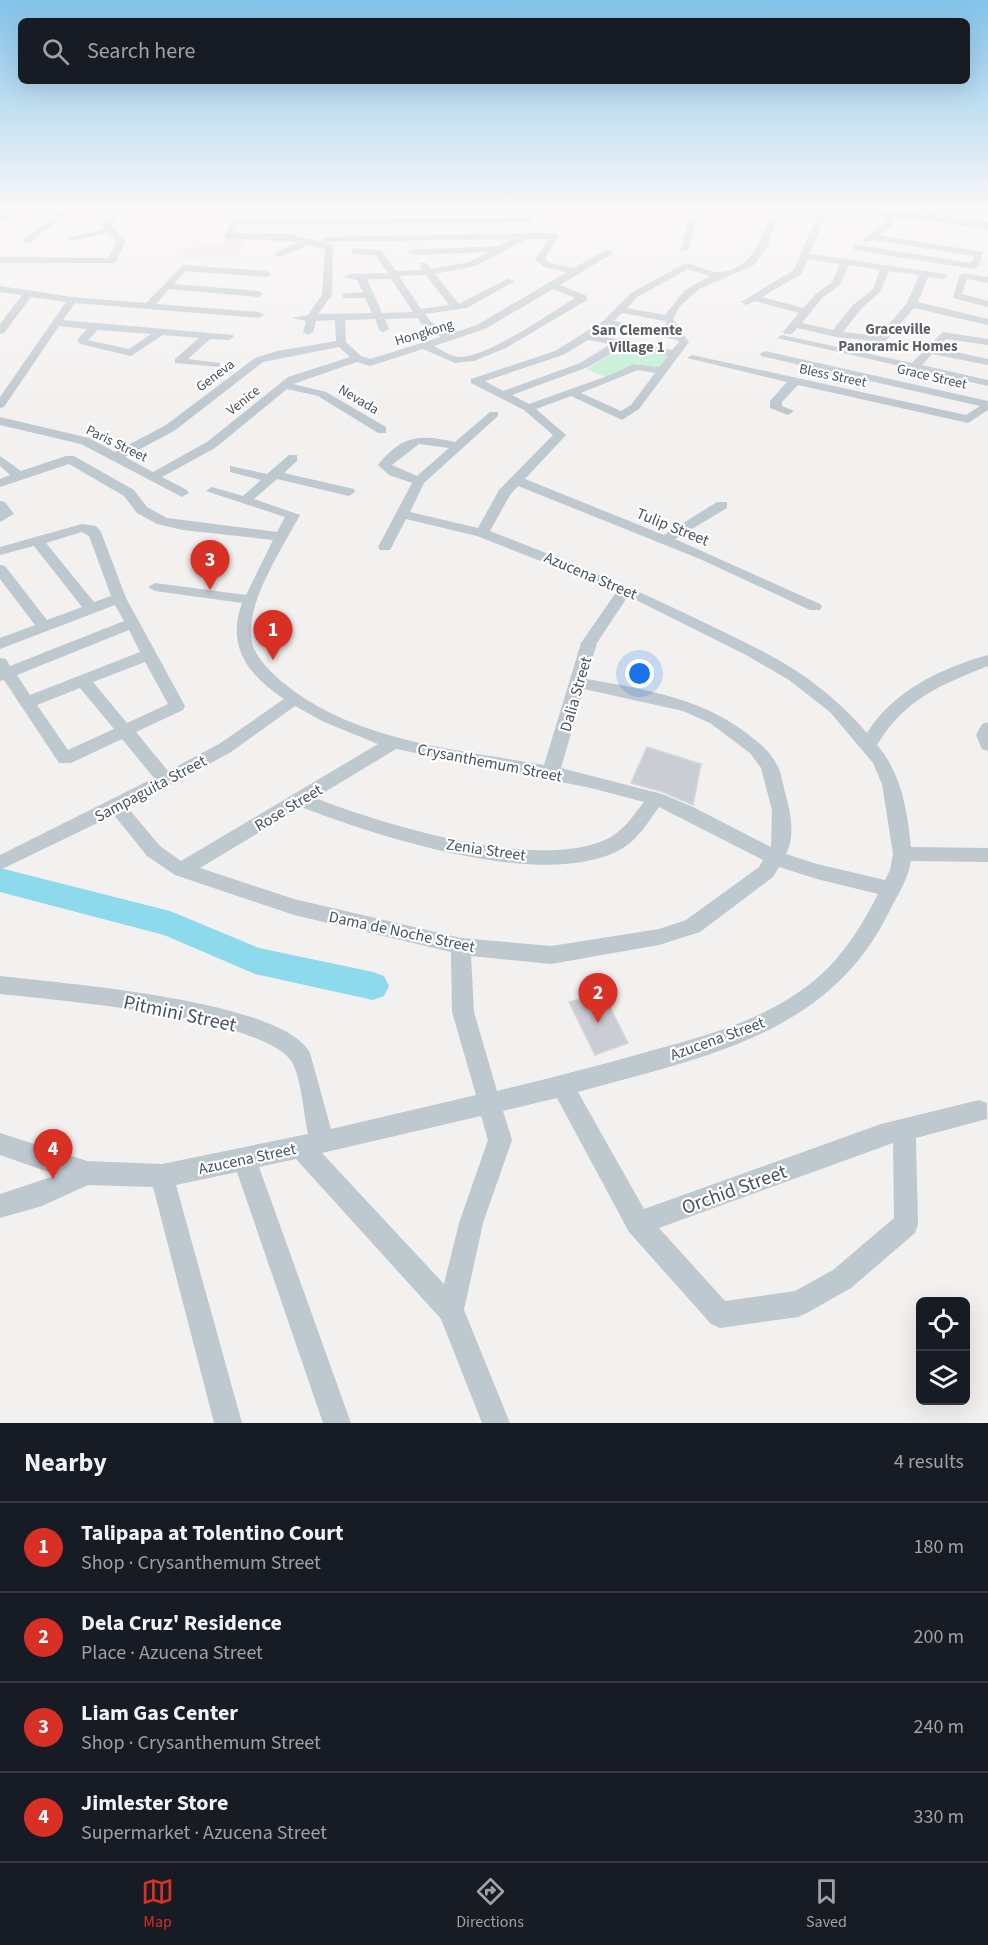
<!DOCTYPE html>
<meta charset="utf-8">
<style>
body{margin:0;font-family:"Source Sans 3",sans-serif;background:#242831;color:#f1f3f6}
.controls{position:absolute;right:18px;bottom:18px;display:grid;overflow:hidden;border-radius:9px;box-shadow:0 6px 24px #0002}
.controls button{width:54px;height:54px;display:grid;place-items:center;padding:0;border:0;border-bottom:2px solid #363941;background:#171b24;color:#f1f3f6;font:30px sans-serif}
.you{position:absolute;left:640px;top:674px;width:21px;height:21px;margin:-15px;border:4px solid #fff;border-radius:50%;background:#1a73e8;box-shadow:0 0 0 9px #1a73e833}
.badge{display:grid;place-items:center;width:39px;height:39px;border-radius:50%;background:#d93025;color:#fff;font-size:20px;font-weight:700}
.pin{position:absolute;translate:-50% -50px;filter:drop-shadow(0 2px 3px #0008)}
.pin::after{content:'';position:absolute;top:32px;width:21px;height:18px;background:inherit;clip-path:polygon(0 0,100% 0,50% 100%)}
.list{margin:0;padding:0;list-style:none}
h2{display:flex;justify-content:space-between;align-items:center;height:78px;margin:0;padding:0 24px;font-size:26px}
h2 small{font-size:20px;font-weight:400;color:#9ea1a6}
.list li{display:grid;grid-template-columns:39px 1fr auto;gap:18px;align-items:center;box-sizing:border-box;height:90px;padding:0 24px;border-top:2px solid #363941}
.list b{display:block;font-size:22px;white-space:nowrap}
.list p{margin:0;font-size:20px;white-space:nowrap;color:#9ea1a6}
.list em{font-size:20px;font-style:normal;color:#9ea1a6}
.icon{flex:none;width:33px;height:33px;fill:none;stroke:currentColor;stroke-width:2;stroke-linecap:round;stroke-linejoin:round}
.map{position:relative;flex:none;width:988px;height:1423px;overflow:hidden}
.search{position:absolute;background:#171b24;box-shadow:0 6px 24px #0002;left:18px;right:18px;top:18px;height:66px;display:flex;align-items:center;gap:15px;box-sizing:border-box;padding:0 21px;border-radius:9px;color:#9ea1a6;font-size:22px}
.sheet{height:438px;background:#171b24}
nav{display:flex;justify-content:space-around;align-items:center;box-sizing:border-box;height:84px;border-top:2px solid #363941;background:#171b24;font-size:16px;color:#9ea1a6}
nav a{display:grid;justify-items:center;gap:3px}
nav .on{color:#d93025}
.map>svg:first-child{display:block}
.education{fill:#e4e1e2}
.green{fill:#bfefd1}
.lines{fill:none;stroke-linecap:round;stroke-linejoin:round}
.river{fill:#8ddaec;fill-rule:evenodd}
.building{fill:#cacdd3;stroke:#d4d7dc;stroke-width:1.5}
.street{fill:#bec8cf;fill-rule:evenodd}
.secondary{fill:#bec9d4;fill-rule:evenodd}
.labels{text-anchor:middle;stroke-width:4.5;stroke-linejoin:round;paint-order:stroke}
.far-street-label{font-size:14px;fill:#48545e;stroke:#fff}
.far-neighbourhood-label{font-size:15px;font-weight:bold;fill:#5d6165;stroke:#fff}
.street-label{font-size:16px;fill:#48545e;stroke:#fff}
.near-street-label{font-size:20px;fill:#48545e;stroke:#fff}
</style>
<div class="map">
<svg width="988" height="1423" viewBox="0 0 988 1423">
<rect width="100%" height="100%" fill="#f3f0f0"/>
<!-- education -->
<path class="education" d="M 227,238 L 244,238 L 238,256 L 181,258 L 186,247 L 223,246 Z"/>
<!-- green -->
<path class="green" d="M 625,346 L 671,354 L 660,367 L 635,364 L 608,378 L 587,369 Z"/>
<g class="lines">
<!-- river -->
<path class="river" d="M 0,868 L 170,911 L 259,948 L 373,972 L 384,976 L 389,986 L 384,996 L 373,1000 L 255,974 L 164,935 L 0,892 Z"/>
</g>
<!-- building -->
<g class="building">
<path d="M 647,747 L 701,764 L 693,805 L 663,792 L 631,783 Z"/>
<path d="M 603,993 L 628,1043 L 595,1055 L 569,1002 Z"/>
</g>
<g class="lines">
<!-- street -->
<g class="street">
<path d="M 14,208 L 23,208 L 0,223 L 0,216 Z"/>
<path d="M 66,208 L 75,208 L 29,243 L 23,243 L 23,239 Z"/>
<path d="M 114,208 L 122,208 L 111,225 L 126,242 L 115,263 L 0,263 L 0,257 L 109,258 L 116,242 L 108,233 L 71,241 L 67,238 L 104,229 L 102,225 Z"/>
<path d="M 693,208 L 701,208 L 688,250 L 680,252 Z"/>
<path d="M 773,208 L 781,208 L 768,245 L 754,265 L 699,289 L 680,306 L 673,319 L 689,342 L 639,409 L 622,420 L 571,396 L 536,409 L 566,435 L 525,479 L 664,535 L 717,502 L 727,502 L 727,508 L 675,539 L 820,604 L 822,607 L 820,610 L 810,610 L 700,559 L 518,486 L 510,495 L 490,531 C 562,559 634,588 703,622 C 770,654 818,676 867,733 C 893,691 941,668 988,655 L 988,666 C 940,685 905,699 877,745 C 902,774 907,810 911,847 L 988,848 L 988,862 L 911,861 C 908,881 896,897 888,914 C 827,1037 698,1058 578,1092 L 644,1209 L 881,1124 L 979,1100 L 987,1103 L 987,1119 L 916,1138 L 918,1224 L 915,1233 L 851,1288 L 807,1313 L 798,1317 L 720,1328 L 711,1324 L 629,1232 L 557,1098 L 503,1111 L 512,1140 L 483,1223 L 464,1310 L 510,1423 L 482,1423 L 441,1319 L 296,1159 L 259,1167 L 351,1423 L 323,1423 L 237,1172 L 176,1185 L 242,1423 L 214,1423 L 153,1187 L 88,1185 L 42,1206 L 0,1218 L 0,1194 L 57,1175 L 0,1155 L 0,1133 L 87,1161 L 162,1164 L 308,1134 C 304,1115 301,1078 292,1062 C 264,1017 54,1000 0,994 L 0,976 C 59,983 283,1000 310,1053 L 331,1129 L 476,1095 L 452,1012 L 451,952 L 294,915 L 175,875 L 147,856 L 114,815 L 0,870 L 0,855 L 154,778 L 122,739 L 71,763 L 59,763 L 4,680 L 0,681 L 0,658 L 6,659 L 10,666 L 124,621 L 115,605 L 0,649 L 0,638 L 35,625 L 0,579 L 0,565 L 5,566 L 47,620 L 82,607 L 34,546 L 0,555 L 0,547 L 82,524 L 96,526 L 101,532 L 126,598 L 185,706 L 183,710 L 136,732 L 168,771 L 219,744 L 284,699 C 248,675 226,646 242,603 L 155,591 L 148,587 L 155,583 L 246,595 L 273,540 L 183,530 L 157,524 L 137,513 L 124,496 L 69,464 L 0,487 L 0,479 L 10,475 L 0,466 L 0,456 L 21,471 L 66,456 L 74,456 L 134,490 L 147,507 L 167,518 L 277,532 L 285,517 L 206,491 L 212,487 L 243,496 L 261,480 L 230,472 L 230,466 L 267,474 L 289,455 L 297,455 L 297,461 L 284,473 L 354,489 L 355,492 L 349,496 L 277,479 L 254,499 L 300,515 C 284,545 247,601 251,637 C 253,655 268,669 281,681 C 354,742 455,749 544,765 L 581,643 L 617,591 L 477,536 L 406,519 L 390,550 L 380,550 L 378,547 L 412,483 L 389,475 L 378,465 C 402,435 420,434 455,442 L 490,412 L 498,412 L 498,416 L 424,483 L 410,512 L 478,528 L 499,490 L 553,435 L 524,410 L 471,383 L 471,379 L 555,351 L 603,321 L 631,293 L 684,264 C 696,263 708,273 720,272 C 755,269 762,235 773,208 ZM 688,269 L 710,276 L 685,290 L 665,315 L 627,308 L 637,297 ZM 622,313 L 665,321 L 672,333 L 614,321 ZM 609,326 L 677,340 L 679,342 L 672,350 L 595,335 ZM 588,340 L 611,344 L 580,363 L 503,391 L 485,381 L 563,355 ZM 623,347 L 668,356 L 659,367 L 633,364 L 613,374 L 529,404 L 512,395 L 588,367 ZM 638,370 L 655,373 L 631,405 L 621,411 L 581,393 ZM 419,444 L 449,448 L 417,476 L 392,465 ZM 82,532 L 89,536 L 111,596 L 94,602 L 46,543 ZM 628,596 L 746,655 L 789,680 L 830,712 L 873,763 L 882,784 L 893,854 L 890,870 L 885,880 L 817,864 L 786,854 C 795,838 791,813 786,796 C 783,786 782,774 777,765 C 770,751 757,741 745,732 C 698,697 643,689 586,679 L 597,643 ZM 129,630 L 140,652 L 30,695 L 17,675 ZM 145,662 L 168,704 L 127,723 L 93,682 ZM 80,688 L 114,729 L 68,750 L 37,705 ZM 584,689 L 683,711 L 710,723 L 750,753 L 761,768 L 772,810 L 771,847 L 693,807 L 662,794 L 561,768 ZM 295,706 L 324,722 L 378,744 L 181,861 L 160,846 L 128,808 L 231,752 ZM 396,749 L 591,788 L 644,802 C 633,816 622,833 605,840 C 533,871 386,825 315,798 ZM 301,807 C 377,836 548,893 623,848 C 639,838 648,822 659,807 L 763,860 L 759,867 L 686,920 L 659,929 L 551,946 L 461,938 L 294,899 L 200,868 ZM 779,867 L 817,879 L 878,894 C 862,926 840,961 810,984 C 761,1022 701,1037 643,1053 C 594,1067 546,1079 497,1091 L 474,1012 L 471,956 L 551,964 L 659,945 L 700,932 L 773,877 ZM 481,1116 L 488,1140 L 459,1223 L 444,1284 L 322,1153 ZM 893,1143 L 894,1218 L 833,1270 L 795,1291 L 725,1301 L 659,1228 Z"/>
<path d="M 820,208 L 827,210 L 810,254 L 946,274 L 948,276 L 943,279 L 928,277 L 918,302 L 988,319 L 988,325 L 914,308 L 886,341 L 882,342 L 836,337 L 797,328 L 792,334 L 784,334 L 783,332 L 799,313 L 755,301 L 746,305 L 741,302 L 794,270 ZM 808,259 L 840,264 L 832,282 L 816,294 L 803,308 L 762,297 L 801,274 ZM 849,265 L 880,270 L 873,289 L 853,305 L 833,330 L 802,323 L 822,298 L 839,286 ZM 889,271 L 919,275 L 907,303 L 879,336 L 843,332 L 861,309 L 880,292 Z"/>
<path d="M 940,208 L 949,208 L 934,219 L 928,219 L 928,215 Z"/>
<path d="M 892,211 L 896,214 L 893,225 L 879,235 L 983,252 L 979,266 L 974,269 L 854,250 L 854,246 L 857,245 L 971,263 L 974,256 L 873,240 L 864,242 L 864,238 L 886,222 L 888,214 Z"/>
<path d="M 528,218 L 531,219 L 531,223 L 237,224 L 233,233 L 289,234 L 333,245 L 332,295 L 318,314 L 372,313 L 365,298 L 343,298 L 343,294 L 363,292 L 357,280 L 343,277 L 348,274 L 388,273 L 375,255 L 355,254 L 352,253 L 352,249 L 381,250 L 396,271 L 422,270 L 420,263 L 426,263 L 431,269 L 469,262 L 488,252 L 412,255 L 407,252 L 409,250 L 499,246 L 513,239 L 323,242 L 322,240 L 326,237 L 555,233 L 559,236 L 545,258 L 550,263 L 574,268 L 606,250 L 612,250 L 612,254 L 560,285 L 587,296 L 587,300 L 506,348 L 474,361 L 455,363 L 423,349 L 370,366 L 357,362 L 293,384 L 326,392 L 386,427 L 386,433 L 378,433 L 318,396 L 287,389 L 215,448 L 162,477 L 187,490 L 189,493 L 182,497 L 81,444 L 0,425 L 0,417 L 89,438 L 115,452 L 166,425 L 255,358 L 277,351 L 336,341 L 335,320 L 316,321 L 313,332 L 308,335 L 303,332 L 306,321 L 292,318 L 308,315 L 322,295 L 325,249 L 309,245 L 282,256 L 276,256 L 276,252 L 300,242 L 224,238 L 231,219 ZM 527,239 L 549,239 L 535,259 L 544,267 L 567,272 L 477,325 L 450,334 L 430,321 L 425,314 L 467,308 L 515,281 L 507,279 L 459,304 L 435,274 L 475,266 ZM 426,275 L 449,305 L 421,309 L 399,276 ZM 367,279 L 391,279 L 413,312 L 382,313 ZM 553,289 L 575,298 C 550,313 487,358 459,357 C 451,356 441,350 434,346 L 485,329 ZM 418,318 L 422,325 L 441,337 L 370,359 L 361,356 L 346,342 L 345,320 L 375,319 L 380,331 L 384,332 L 389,329 L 385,319 ZM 339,347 L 350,357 L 288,377 L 207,442 L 153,472 L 125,457 L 174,431 L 263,362 Z"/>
<path d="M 183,265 L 266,271 L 271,274 L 266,277 L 185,271 L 174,284 L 258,291 L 263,294 L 258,297 L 169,289 L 156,304 L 259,312 L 264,315 L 259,318 L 75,303 L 63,320 L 233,335 L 234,337 L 229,340 L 210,339 L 188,359 L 220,363 L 220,367 L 175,363 L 175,359 L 199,338 L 163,335 L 131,356 L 80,344 L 77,340 L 87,329 L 59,326 L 4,407 L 0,408 L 0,397 L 66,302 L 31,297 L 4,333 L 0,334 L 0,324 L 22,295 L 0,292 L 0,286 L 72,297 L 146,303 ZM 98,330 L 151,334 L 129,349 L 88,340 Z"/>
<path d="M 964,273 L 988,277 L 988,283 L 967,279 L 962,294 L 988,301 L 988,307 L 953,298 L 959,276 Z"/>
<path d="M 943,332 L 988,339 L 988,345 L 946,339 L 937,348 L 988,359 L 988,365 L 932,354 L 922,365 L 988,380 L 988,386 L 777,338 L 782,335 L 912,363 Z"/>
<path d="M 765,351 L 988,401 L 988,410 L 968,423 L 798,385 L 782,402 L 782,406 L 794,411 L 788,415 L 770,408 L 770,401 L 787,382 L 687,358 L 692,355 L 966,415 L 980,406 L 761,356 L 760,354 Z"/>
<path d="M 0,501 L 5,502 L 14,514 L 0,522 Z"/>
<path d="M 988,722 L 988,751 L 982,749 L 976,735 L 982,724 Z"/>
</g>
<!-- secondary -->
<path class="secondary" d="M 782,208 C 850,204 920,212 988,222 L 988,230 L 931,221 L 788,212 Z"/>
</g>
<!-- sky -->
<linearGradient id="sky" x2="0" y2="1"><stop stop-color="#83c3ea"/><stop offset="0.51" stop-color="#faf8f8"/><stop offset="1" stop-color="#faf8f8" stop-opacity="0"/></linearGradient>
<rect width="988" height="407" fill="url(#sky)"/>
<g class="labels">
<!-- far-street labels -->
<g class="far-street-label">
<text transform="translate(424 332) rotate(-17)" y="5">Hongkong</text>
<text transform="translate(215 375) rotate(-37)" y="5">Geneva</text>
<text transform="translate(833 375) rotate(12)" y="5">Bless Street</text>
<text transform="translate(932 376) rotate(13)" y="5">Grace Street</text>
<text transform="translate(359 399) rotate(31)" y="5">Nevada</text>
<text transform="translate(243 400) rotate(-39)" y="5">Venice</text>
<text transform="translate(117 443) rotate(26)" y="5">Paris Street</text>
</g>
<!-- far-neighbourhood labels -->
<g class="far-neighbourhood-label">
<text x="898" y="334">Graceville<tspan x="898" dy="17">Panoramic Homes</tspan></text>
<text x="637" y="335">San Clemente<tspan x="637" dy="17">Village 1</tspan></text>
</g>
<!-- street labels -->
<g class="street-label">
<text transform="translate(673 526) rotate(22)" y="6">Tulip Street</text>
<text transform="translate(591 575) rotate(23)" y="6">Azucena Street</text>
<text transform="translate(575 694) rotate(-74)" y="6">Dalia Street</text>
<text transform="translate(490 762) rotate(11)" y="6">Crysanthemum Street</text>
<text transform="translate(150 788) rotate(-28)" y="6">Sampaguita Street</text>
<text transform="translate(288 807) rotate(-31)" y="6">Rose Street</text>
<text transform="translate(486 849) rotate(8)" y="6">Zenia Street</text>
<text transform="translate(402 931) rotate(12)" y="6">Dama de Noche Street</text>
<text transform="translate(717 1038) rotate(-20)" y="6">Azucena Street</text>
<text transform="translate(247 1158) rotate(-12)" y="6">Azucena Street</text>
</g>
<!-- near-street labels -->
<g class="near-street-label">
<text transform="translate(180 1013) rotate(12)" y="7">Pitmini Street</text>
<text transform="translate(734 1189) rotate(-20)" y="7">Orchid Street</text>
</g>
</g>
</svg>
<div class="controls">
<button><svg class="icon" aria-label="locate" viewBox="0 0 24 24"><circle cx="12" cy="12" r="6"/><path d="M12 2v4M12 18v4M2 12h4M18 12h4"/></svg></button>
<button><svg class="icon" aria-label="layers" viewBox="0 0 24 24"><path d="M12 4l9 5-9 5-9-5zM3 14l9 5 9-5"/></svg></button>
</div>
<div class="you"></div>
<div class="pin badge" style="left:273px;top:660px">1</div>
<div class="pin badge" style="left:598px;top:1023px">2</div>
<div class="pin badge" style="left:210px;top:590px">3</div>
<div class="pin badge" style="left:53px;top:1179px">4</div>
<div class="search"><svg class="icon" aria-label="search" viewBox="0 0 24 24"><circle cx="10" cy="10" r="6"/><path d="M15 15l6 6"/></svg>Search here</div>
</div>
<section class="sheet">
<h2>Nearby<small>4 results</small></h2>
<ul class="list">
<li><span class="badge">1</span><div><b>Talipapa at Tolentino Court</b><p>Shop · Crysanthemum Street</p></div><em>180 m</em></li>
<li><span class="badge">2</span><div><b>Dela Cruz' Residence</b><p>Place · Azucena Street</p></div><em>200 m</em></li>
<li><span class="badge">3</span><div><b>Liam Gas Center</b><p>Shop · Crysanthemum Street</p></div><em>240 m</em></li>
<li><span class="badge">4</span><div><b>Jimlester Store</b><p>Supermarket · Azucena Street</p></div><em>330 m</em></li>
</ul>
</section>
<nav>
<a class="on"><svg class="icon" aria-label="map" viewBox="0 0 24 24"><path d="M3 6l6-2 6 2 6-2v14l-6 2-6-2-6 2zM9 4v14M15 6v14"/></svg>Map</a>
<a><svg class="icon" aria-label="directions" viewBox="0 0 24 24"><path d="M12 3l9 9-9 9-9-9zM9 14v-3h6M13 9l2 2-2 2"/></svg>Directions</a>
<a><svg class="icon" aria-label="saved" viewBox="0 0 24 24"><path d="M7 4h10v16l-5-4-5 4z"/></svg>Saved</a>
</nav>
